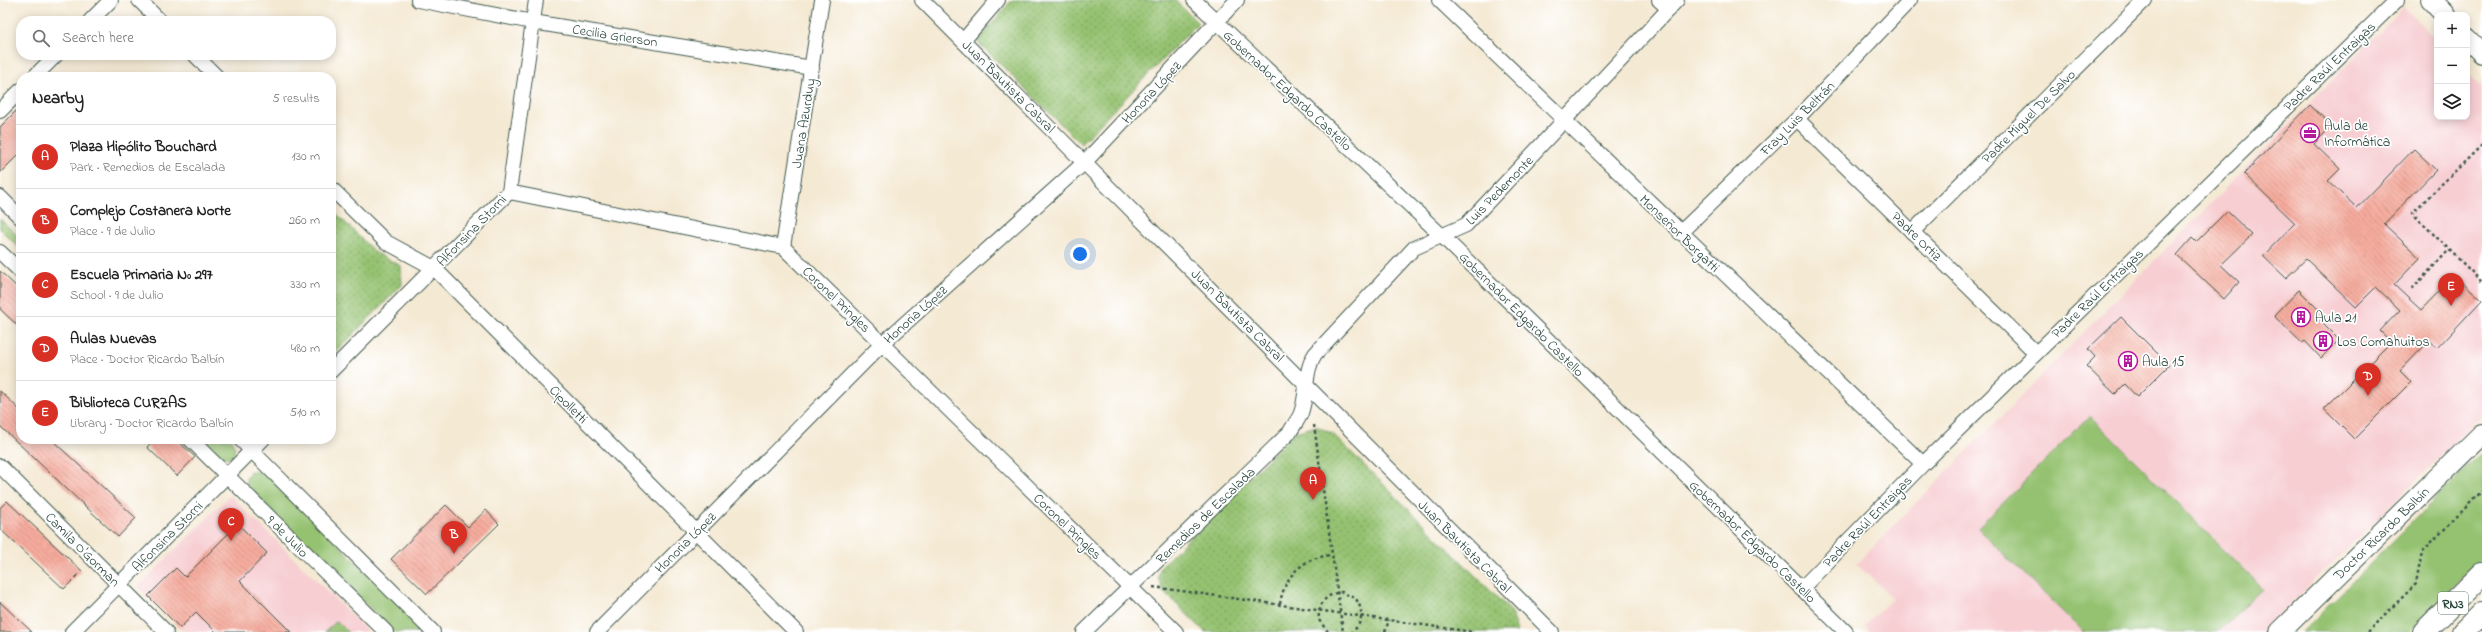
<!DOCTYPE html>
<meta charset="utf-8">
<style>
body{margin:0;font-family:"Indie Flower",sans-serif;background:#f2f2f2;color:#222}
.controls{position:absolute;right:12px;top:12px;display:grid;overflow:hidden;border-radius:8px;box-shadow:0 2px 10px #0003}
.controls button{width:36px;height:36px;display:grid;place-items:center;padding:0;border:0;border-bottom:1px solid #e0e0e0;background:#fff;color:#222;font:20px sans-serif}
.you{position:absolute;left:1080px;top:254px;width:14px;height:14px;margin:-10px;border:3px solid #fff;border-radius:50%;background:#1a73e8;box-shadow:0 0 0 6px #1a73e833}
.badge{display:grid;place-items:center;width:26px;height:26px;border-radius:50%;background:#d93025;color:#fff;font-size:13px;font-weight:700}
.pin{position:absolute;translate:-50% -33px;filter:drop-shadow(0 1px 2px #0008)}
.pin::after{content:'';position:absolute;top:21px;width:14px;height:12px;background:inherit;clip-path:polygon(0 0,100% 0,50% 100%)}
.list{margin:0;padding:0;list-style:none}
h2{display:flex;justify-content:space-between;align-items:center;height:52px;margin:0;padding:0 16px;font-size:17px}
h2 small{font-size:13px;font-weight:400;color:#767676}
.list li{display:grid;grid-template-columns:26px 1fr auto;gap:12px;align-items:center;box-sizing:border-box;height:64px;padding:0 16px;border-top:1px solid #e0e0e0}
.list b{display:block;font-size:15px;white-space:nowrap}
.list p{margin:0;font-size:13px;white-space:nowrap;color:#767676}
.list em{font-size:13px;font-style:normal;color:#767676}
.icon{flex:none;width:22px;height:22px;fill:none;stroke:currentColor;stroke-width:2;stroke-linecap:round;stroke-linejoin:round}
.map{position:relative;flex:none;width:2482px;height:632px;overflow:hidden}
.search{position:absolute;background:#fff;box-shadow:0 2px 10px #0003;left:16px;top:16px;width:320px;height:44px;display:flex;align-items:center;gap:10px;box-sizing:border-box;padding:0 14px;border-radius:16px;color:#767676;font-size:15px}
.panel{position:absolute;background:#fff;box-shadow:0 2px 10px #0003;left:16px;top:72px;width:320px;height:372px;border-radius:16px}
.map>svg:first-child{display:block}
.built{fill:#f7cfd3}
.grass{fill:#95c271;stroke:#5a8052}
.park{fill:url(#park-dots);stroke:#5a8052}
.building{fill:url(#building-back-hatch)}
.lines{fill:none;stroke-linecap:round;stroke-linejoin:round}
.street-casing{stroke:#3f574c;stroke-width:16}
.secondary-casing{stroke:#3f574c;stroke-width:22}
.highway-casing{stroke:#3f574c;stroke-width:24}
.path{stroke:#3f574c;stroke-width:2.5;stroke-dasharray:3 3;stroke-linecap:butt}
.street{stroke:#fff;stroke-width:14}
.secondary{stroke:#fff;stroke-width:20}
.highway{stroke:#fff;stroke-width:22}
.labels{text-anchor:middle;stroke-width:3.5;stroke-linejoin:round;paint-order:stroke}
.shield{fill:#fff;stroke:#627771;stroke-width:1}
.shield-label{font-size:13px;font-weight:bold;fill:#1f3d34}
.street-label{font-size:14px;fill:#1f3d34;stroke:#fff}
.poi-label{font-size:14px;fill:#1f3d34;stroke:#fff;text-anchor:start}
</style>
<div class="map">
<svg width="2482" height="632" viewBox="0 0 2482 632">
<defs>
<pattern id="park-dots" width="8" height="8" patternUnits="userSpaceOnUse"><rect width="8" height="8" fill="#95c271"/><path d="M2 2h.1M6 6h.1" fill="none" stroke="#799f5e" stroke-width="1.8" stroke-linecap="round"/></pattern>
<pattern id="building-back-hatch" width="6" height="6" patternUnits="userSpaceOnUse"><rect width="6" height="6" fill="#f6ac9e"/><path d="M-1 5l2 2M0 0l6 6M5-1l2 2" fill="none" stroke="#c78d82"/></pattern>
</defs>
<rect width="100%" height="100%" fill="#fff"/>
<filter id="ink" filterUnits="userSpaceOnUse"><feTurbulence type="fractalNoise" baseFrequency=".025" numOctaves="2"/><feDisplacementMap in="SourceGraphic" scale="8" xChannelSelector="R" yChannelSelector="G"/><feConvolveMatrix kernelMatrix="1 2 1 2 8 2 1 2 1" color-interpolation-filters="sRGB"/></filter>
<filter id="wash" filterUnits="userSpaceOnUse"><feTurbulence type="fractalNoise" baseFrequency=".012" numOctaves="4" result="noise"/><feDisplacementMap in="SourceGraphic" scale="16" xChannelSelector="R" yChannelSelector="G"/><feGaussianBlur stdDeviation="0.9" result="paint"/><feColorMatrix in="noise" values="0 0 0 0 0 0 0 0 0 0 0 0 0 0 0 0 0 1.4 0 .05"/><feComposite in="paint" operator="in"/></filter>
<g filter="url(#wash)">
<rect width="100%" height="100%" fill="#f4e9d3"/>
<!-- built -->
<g class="built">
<path d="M 2404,7 L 2437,41 L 2437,117 L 2467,117 L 2467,72 L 2482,88 L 2482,416 L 2262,632 L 1870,632 L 1864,626 L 1893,598 L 1856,564 Z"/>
<path d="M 230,495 L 369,632 L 184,632 L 138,587 Z"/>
</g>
<!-- grass -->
<g class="grass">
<path d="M 0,219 L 21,239 L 21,250 L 0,229 Z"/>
<path d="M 2090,416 L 2262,588 L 2218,632 L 2083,632 L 1978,528 Z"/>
<path d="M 208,439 L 231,439 L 235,448 L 233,457 C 222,459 216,455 208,447 Z"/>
<path d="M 2482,452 L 2482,559 L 2409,632 L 2302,632 Z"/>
<path d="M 250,471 L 267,473 L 426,632 L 394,632 L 247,487 L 246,479 Z"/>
<path d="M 337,621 L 348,632 L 325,632 Z"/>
</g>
<!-- park -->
<g class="park">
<path d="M 1012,0 L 1175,0 L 1198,23 L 1081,144 L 977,41 Z"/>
<path d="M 331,208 L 376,253 L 401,266 L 402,285 L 331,357 Z"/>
<path d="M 1316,426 L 1333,434 L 1512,612 L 1517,632 L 1205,632 L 1162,590 L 1158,577 L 1161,566 L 1295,432 Z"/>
</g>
<g id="blocks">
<!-- building -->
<g class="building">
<path d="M 2310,105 L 2332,126 L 2314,144 L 2340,169 L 2328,181 L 2357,208 L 2414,149 L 2436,170 L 2384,224 L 2420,258 L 2394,285 L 2421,310 L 2455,275 L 2482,300 L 2437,348 L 2429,341 L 2400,371 L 2411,382 L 2354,439 L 2324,409 L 2391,342 L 2380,331 L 2400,310 L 2376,287 L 2356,307 L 2306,259 L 2286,278 L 2263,256 L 2295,223 L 2244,174 Z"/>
<path d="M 21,106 L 21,152 L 0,173 L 0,127 Z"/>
<path d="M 2227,211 L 2252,235 L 2221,265 L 2239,282 L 2224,299 L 2177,255 L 2192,238 L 2196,242 Z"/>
<path d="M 0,271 L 21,291 L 21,329 L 0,309 Z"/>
<path d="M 2299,290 L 2327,318 L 2322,323 L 2339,340 L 2321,358 L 2305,341 L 2302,343 L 2274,316 Z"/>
<path d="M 2121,317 L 2169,365 L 2137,397 L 2125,384 L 2115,394 L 2086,366 L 2095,357 L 2088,349 Z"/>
<path d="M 0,391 L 21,411 L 21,439 L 51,439 L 136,518 L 118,537 L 0,426 Z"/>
<path d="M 155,439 L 176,439 L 195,457 L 177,476 L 147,447 Z"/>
<path d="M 7,501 L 82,571 L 64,589 L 0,529 L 0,508 Z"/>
<path d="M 446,505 L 468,527 L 486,510 L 499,524 L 427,594 L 391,559 Z"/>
<path d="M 238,524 L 267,553 L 240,581 L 291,632 L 216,632 L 196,612 L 180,628 L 148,596 L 176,568 L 185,577 Z"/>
<path d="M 0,602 L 32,632 L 0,632 Z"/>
</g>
</g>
</g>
<g filter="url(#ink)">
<use href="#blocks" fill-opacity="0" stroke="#3f574c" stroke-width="1"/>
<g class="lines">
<defs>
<g id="street">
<path d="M 139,0 L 160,21"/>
<path d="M 418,0 L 533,22 L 812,68"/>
<path d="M 922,0 L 1552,632"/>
<path d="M 1194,0 L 1442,236 L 1846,632"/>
<path d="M 1439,0 L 1923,464"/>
<path d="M 1659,0 L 1669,9"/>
<path d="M 90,21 L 111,0"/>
<path d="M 963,41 L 998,0"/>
<path d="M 195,55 L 217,77"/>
<path d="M 34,77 L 56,55"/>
<path d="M 0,111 L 21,90"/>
<path d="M 1797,119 L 2036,353"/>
<path d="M 331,188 L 386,242 L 434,268 L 796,632"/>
<path d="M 509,192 L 783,247 L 1176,632"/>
<path d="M 0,197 L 21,218"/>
<path d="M 1912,232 L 2145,0"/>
<path d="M 1680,233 L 1797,119 L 1910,0"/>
<path d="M 783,247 L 822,0"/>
<path d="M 0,252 L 21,272"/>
<path d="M 331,371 L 509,192 L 536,0"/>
<path d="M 190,439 L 386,632"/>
<path d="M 240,439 L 433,632"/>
<path d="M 0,466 L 166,632"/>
<path d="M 1801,589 L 1923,464 L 2397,0"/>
<path d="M 72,632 L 263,439"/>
<path d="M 597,632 L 882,344 L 1085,162 L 1237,0"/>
<path d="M 1084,632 L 1290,432 C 1293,426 1299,419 1301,413 C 1308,393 1304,371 1315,354 L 1414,248 L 1466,225 L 1677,0"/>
</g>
<g id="secondary">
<path d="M 2431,0 L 2445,15"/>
<path d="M 2467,38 L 2482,53"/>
<path d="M 2280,632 L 2482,434"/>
</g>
<g id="highway">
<path d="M 2424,632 L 2482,574"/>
<path d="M 2463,632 L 2482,613"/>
</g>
</defs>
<!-- street casing -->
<use href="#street" class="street-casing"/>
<!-- secondary casing -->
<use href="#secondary" class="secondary-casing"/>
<!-- highway casing -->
<use href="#highway" class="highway-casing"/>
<!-- path -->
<g class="path">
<path d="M 2482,145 L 2412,213 L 2482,282"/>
<path d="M 2412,289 L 2449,250"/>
<path d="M 1314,425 L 1343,632"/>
<path d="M 1153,587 L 1473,632"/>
<path d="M 1280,604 C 1284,576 1303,557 1332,555"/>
<path d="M 1328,632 L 1319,620 C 1317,604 1327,593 1342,592 L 1356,599 C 1364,611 1363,623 1352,632"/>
<path d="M 1385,632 L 1389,620"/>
<path d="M 2367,632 L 2416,584 L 2422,552 L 2482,491"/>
</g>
<!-- street -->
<use href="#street" class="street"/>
<!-- secondary -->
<use href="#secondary" class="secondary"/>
<!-- highway -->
<use href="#highway" class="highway"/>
</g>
</g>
<!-- icons -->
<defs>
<symbol id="office-ring" viewBox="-11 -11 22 22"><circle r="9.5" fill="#fff" stroke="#b5179e" stroke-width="1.5"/><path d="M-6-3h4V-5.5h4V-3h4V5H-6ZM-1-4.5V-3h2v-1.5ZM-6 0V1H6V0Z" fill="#b5179e"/></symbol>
<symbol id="building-ring" viewBox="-11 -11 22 22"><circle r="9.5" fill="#fff" stroke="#b5179e" stroke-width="1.5"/><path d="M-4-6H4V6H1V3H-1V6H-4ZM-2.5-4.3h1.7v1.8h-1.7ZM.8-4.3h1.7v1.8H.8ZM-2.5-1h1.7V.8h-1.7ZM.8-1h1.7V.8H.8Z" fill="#b5179e"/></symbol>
</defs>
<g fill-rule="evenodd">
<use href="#office-ring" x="2299" y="122" width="22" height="22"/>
<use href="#building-ring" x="2290" y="306" width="22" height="22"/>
<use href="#building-ring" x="2312" y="330" width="22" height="22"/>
<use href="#building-ring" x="2117" y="350" width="22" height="22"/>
</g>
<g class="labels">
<!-- shield labels -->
<rect class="shield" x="2438" y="592" width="30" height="22" rx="3"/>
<g class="shield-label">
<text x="2453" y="608">RN3</text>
</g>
<!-- street labels -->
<g class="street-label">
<text transform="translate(615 35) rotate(9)" y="5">Cecilia Grierson</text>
<text transform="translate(2329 66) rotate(-44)" y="5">Padre Raúl Entraigas</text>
<text transform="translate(1009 86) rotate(45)" y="5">Juan Bautista Cabral</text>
<text transform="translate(1288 90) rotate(43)" y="5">Gobernador Edgardo Castello</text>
<text transform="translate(1151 92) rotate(-47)" y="5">Honoria López</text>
<text transform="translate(2028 116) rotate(-45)" y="5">Padre Miguel De Salvo</text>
<text transform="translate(1797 118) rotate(-45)" y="5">Fray Luis Beltrán</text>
<text transform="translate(803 123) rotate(-81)" y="5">Juana Azurduy</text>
<text transform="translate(1499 190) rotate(-46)" y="5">Luis Pedemonte</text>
<text transform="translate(471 230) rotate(-46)" y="5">Alfonsina Storni</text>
<text transform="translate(1680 233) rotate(44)" y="5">Monseñor Borgatti</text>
<text transform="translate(1917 236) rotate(44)" y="5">Padre Ortiz</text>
<text transform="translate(2097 293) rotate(-44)" y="5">Padre Raúl Entraigas</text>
<text transform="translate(837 299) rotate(44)" y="5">Coronel Pringles</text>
<text transform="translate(915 314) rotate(-42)" y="5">Honoria López</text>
<text transform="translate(1522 314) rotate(45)" y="5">Gobernador Edgardo Castello</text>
<text transform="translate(1238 315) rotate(45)" y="5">Juan Bautista Cabral</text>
<text transform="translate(569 404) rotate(45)" y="5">Cipolletti</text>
<text transform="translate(1205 515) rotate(-44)" y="5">Remedios de Escalada</text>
<text transform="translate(1867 521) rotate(-46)" y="5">Padre Raúl Entraigas</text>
<text transform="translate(1068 526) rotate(44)" y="5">Coronel Pringles</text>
<text transform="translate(2381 533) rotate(-44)" y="5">Doctor Ricardo Balbín</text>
<text transform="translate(167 536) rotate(-45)" y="5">Alfonsina Storni</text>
<text transform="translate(288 536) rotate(45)" y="5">9 de Julio</text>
<text transform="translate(1753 541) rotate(44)" y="5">Gobernador Edgardo Castello</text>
<text transform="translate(685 542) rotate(-45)" y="5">Honoria López</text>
<text transform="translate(1465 546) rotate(45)" y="5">Juan Bautista Cabral</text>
<text transform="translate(83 549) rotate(45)" y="5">Camila O'Gorman</text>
</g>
<!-- poi labels -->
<g class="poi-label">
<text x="2324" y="130">Aula de<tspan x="2324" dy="16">Informática</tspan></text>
<text x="2315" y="322">Aula 21</text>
<text x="2337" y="346">Los Comahuitos</text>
<text x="2142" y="366">Aula 15</text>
</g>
</g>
</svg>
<div class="controls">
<button>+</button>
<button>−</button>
<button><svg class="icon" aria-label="layers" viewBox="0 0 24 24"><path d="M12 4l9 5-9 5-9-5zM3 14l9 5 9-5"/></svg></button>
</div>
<div class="you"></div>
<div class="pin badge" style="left:1313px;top:500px">A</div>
<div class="pin badge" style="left:454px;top:554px">B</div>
<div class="pin badge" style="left:231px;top:541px">C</div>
<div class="pin badge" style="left:2368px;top:396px">D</div>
<div class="pin badge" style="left:2451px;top:306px">E</div>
<div class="search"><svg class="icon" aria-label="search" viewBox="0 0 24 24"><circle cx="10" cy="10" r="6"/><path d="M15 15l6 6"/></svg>Search here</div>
<section class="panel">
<h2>Nearby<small>5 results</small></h2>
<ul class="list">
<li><span class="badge">A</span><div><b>Plaza Hipólito Bouchard</b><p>Park · Remedios de Escalada</p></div><em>130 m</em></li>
<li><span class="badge">B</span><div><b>Complejo Costanera Norte</b><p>Place · 9 de Julio</p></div><em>260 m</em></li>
<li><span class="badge">C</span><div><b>Escuela Primaria Nº 297</b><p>School · 9 de Julio</p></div><em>330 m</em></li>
<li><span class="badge">D</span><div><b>Aulas Nuevas</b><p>Place · Doctor Ricardo Balbín</p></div><em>480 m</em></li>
<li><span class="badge">E</span><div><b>Biblioteca CURZAS</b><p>Library · Doctor Ricardo Balbín</p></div><em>510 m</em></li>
</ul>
</section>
</div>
